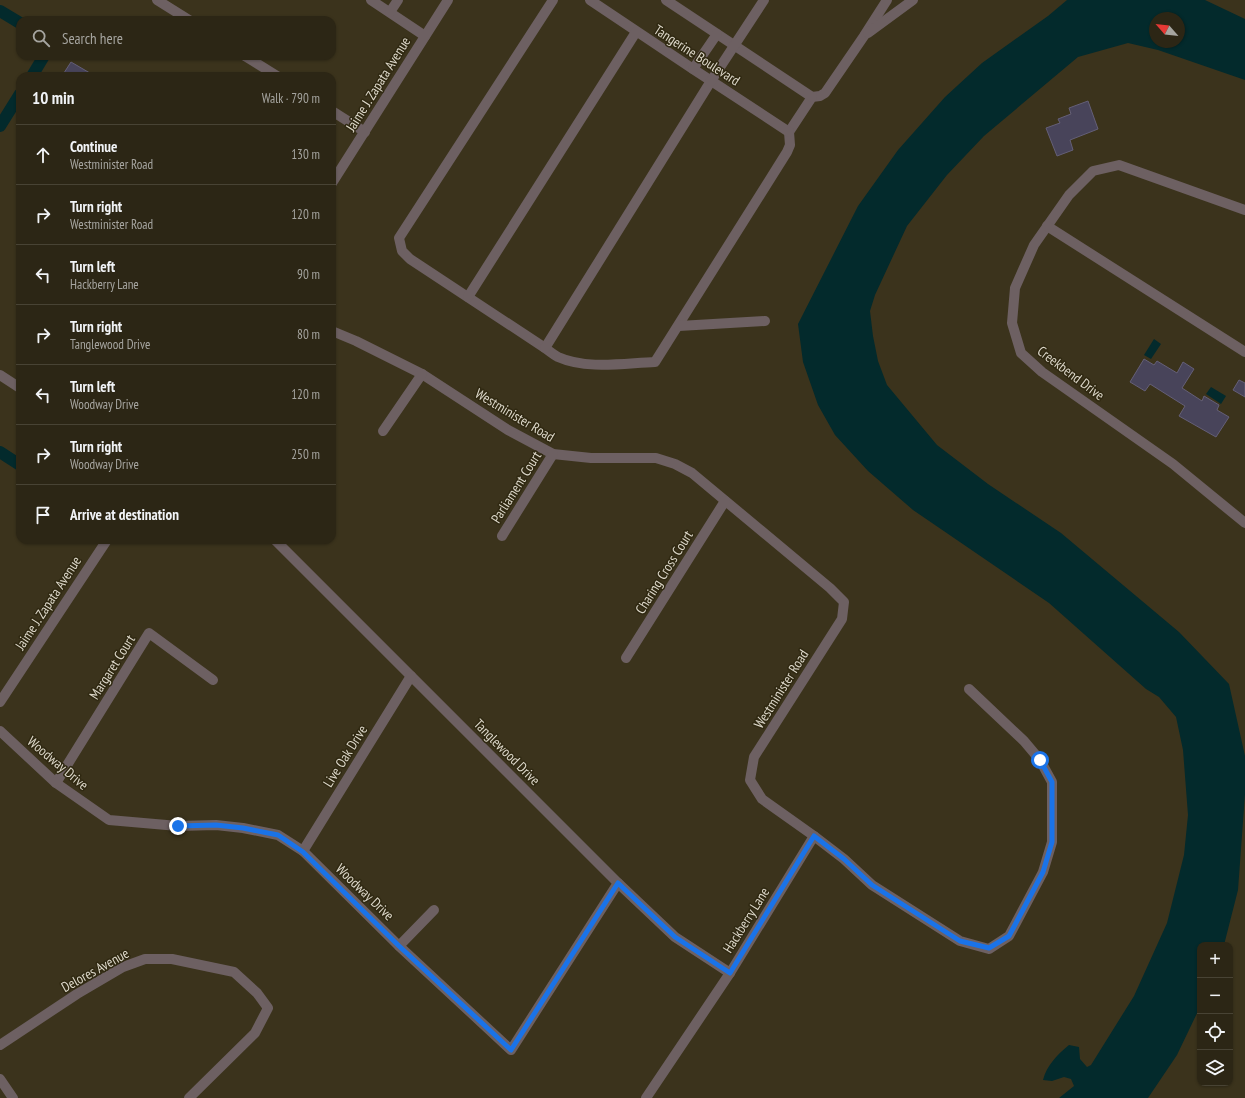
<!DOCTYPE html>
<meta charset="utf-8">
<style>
body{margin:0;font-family:"PT Sans Narrow",sans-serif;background:#342e1e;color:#f1f3f6}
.controls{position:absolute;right:12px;bottom:12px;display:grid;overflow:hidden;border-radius:8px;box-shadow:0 1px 3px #0004}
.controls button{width:36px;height:36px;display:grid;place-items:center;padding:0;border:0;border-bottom:1px solid #484334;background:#2c2615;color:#f1f3f6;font:20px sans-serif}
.compass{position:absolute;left:1149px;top:12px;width:36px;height:36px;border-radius:50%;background:#2c2615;box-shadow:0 1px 3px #0004;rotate:298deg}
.stop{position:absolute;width:12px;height:12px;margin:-9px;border:3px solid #1a73e8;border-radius:50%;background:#fff}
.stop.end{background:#1a73e8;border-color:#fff;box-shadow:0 1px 4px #0008}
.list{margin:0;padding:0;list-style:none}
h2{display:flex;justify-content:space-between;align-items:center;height:52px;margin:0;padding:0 16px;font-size:17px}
h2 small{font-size:13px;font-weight:400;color:#a6a5a0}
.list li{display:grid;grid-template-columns:26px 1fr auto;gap:12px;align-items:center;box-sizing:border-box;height:60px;padding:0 16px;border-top:1px solid #484334}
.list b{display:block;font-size:15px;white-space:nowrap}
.list p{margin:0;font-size:13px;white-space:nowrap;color:#a6a5a0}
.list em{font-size:13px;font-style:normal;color:#a6a5a0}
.icon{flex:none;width:22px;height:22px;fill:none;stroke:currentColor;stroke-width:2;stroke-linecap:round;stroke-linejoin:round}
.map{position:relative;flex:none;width:1245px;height:1098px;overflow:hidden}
.search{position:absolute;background:#2c2615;box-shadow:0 1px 3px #0004;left:16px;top:16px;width:320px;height:44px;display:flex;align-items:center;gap:10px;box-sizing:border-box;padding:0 14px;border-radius:12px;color:#a6a5a0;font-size:15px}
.panel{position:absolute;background:#2c2615;box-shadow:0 1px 3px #0004;left:16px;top:72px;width:320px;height:472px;border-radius:12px}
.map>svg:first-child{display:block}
.water{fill:#032a2c;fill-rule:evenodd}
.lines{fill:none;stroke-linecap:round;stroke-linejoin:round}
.canal{stroke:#032a2c;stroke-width:12}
.building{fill:#48445a;stroke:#645f77}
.minor{stroke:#6d6062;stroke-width:10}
.route{stroke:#1a73e8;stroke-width:5}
.labels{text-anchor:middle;stroke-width:3;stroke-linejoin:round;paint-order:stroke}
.street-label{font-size:14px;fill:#ddd8ca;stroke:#302912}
</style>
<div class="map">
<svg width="1245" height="1098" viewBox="0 0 1245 1098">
<rect width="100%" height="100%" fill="#3b331c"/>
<!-- water -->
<g class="water">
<path d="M 1067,0 L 1205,0 L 1245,19 L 1245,80 L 1158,50 L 1128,43 L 1078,57 L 984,136 L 947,175 L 907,226 L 875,295 L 870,311 L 873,336 L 878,361 L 887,385 L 937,445 L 988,484 L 1061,533 L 1179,632 L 1229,684 L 1245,756 L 1245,794 L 1238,890 L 1224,945 L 1200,945 L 1200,1007 L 1177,1055 L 1148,1098 L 1059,1098 L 1074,1086 L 1071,1079 L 1064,1077 L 1052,1081 L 1043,1080 C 1047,1065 1057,1055 1069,1045 L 1079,1047 L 1080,1059 L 1087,1067 L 1091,1065 L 1134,996 L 1167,923 L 1184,855 L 1188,815 L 1183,750 L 1176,717 L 1159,697 L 1146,689 L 1049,603 L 913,510 L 868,471 L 835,435 L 818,405 L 803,362 L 798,324 L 858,206 L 898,150 L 945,97 L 982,63 L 1048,16 ZM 1155,18 L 1179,18 L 1179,42 L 1155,42 Z"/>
<path d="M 1154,339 L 1161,344 L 1151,359 L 1144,355 Z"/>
<path d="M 1211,387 L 1226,396 L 1221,404 L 1206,394 Z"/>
</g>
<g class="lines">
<!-- canal -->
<g class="canal">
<path d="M 0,11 L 20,23"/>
<path d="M 32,76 L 44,56"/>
<path d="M 0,126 L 20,94"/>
<path d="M 0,452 L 20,465"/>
</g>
</g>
<!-- building -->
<g class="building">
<path d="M 71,62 L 95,76 L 62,76 Z"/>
<path d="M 1088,101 L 1098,129 L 1070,140 L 1073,150 L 1057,156 L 1046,128 L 1060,123 L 1058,119 L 1071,114 L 1069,108 Z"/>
<path d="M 1144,359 L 1154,365 L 1157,361 L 1177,373 L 1183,362 L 1194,369 L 1182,388 L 1202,401 L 1204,396 L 1219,405 L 1217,410 L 1229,417 L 1216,437 L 1179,416 L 1185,406 L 1150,384 L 1145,391 L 1130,382 Z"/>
<path d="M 1239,380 L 1245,383 L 1245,397 L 1233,390 Z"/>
</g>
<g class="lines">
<!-- minor -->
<g class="minor">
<path d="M 157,0 L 189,20"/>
<path d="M 371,0 L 425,36"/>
<path d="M 553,0 L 399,238 L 402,251 L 410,259 L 545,348 C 549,351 554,355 558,357 C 587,370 625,363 655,362 L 787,152 L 790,145 L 789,132 L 812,97 L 820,96 L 825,93 L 864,36 L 887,0"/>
<path d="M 590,0 L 693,69 L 789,132"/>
<path d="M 666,0 L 812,97"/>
<path d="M 390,12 L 398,0"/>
<path d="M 868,33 L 913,0"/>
<path d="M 245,56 L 277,76"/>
<path d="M 693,69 L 717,34"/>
<path d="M 332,111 L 365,132"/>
<path d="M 332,183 L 448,0"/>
<path d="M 1245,210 L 1119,165 L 1093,171 L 1069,195 L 1034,245 L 1015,288 L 1012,323 L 1021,353 L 1042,372 L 1173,464 L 1245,523"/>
<path d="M 1047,226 L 1245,352"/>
<path d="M 468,297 L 636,32"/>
<path d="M 679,326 L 765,321"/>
<path d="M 332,331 L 356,341 L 422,374 L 508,430 L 553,454 L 591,458 L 656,458 L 675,464 L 692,473 L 830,588 L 844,602 L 842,619 L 754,757 L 750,780 L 762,799 L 814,836 L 844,859 L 872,885 L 960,941 L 989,949 L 1009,936 L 1043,872 L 1052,842 L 1052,782 L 1040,760 L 1024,741 L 969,689"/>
<path d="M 545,348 L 711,81 L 764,0"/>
<path d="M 0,375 L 20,388"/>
<path d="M 383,431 L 422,374"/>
<path d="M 502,536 L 553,454"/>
<path d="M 275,540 L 618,883 L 675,937 L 730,973"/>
<path d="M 626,658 L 725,501"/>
<path d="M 0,702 L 107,540"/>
<path d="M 0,731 L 56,783 L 109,820 L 178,826 L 216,825 L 243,828 L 278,835 L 303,851 L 399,946 L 511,1050 L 618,883"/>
<path d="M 56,783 L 149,633 L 213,680"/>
<path d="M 303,851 L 411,676"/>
<path d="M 399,946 L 434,910"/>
<path d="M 0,1045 L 77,994 L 123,967 L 145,959 L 172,959 L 234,972 L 257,993 L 268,1008 L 255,1033 L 189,1098"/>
<path d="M 0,1079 L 13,1098"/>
<path d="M 646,1098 L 730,973 L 814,836"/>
</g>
</g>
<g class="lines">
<!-- route -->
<path class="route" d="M 178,826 L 216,825 L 243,828 L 278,835 L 303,852 L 399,946 L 511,1050 L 618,883 L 675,937 L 730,973 L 814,836 L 844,859 L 872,885 L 960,941 L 989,948 L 1009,936 L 1043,872 L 1052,842 L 1052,782 L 1040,760"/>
</g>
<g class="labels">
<!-- street labels -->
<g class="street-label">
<text transform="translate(697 55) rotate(33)" y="5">Tangerine Boulevard</text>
<text transform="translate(378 84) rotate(-58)" y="5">Jaime J. Zapata Avenue</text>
<text transform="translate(1071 373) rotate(37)" y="5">Creekbend Drive</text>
<text transform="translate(515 415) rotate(31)" y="5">Westminister Road</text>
<text transform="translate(516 487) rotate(-58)" y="5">Parliament Court</text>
<text transform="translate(664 572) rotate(-58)" y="5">Charing Cross Court</text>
<text transform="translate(48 603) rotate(-57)" y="5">Jaime J. Zapata Avenue</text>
<text transform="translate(112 667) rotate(-58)" y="5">Margaret Court</text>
<text transform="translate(781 689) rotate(-58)" y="5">Westminister Road</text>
<text transform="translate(507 752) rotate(45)" y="5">Tanglewood Drive</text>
<text transform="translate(345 756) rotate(-58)" y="5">Live Oak Drive</text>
<text transform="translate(58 763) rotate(40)" y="5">Woodway Drive</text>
<text transform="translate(365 892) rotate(44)" y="5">Woodway Drive</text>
<text transform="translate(746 920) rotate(-58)" y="5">Hackberry Lane</text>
<text transform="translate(95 970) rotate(-29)" y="5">Delores Avenue</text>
</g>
</g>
</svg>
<div class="controls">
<button>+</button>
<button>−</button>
<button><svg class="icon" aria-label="locate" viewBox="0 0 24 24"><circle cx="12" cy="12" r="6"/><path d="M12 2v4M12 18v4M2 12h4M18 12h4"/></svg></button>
<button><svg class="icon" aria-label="layers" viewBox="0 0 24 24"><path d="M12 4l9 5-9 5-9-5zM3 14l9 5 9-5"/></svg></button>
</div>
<svg class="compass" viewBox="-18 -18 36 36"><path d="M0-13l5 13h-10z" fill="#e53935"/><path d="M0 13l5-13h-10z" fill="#a6a5a0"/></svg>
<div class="stop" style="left:1040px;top:760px"></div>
<div class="stop end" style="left:178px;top:826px"></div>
<div class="search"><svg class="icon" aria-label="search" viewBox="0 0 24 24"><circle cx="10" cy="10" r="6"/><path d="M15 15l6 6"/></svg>Search here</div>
<section class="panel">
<h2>10 min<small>Walk · 790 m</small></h2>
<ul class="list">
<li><svg class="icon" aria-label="ahead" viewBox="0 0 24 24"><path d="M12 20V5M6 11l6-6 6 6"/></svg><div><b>Continue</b><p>Westminister Road</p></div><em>130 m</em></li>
<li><svg class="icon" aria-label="right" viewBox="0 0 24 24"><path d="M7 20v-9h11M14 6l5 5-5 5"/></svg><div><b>Turn right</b><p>Westminister Road</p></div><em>120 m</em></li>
<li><svg class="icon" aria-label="left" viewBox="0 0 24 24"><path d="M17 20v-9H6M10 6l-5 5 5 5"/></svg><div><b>Turn left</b><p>Hackberry Lane</p></div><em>90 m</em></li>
<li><svg class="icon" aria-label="right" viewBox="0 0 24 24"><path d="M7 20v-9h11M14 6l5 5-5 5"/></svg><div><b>Turn right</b><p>Tanglewood Drive</p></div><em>80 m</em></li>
<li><svg class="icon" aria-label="left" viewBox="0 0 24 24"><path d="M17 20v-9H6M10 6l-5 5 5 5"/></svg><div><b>Turn left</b><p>Woodway Drive</p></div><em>120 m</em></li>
<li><svg class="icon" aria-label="right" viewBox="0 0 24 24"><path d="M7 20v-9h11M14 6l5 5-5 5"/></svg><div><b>Turn right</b><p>Woodway Drive</p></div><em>250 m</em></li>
<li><svg class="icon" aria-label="arrive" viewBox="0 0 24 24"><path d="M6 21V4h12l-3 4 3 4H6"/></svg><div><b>Arrive at destination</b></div></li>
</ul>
</section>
</div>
